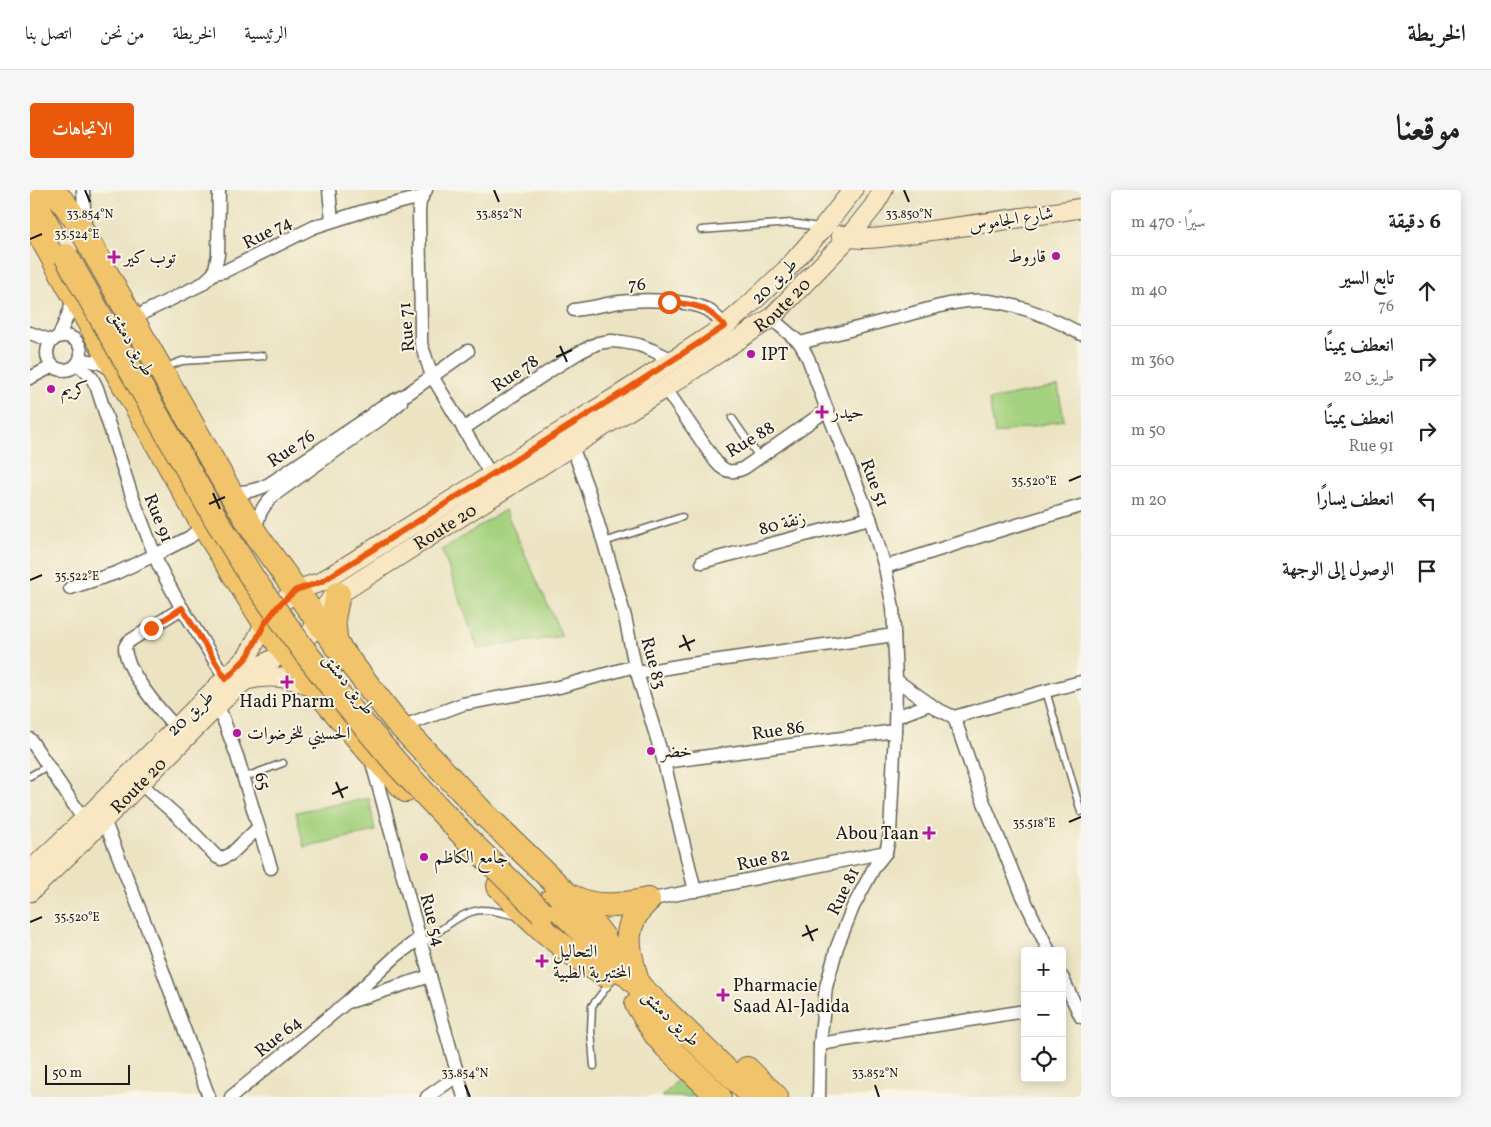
<!DOCTYPE html>
<html lang="ar">
<meta charset="utf-8">
<style>
body{margin:0;font-family:Vollkorn,Amiri,serif;background:#f6f6f6;color:#222;direction:rtl}
.controls{position:absolute;right:15px;bottom:15px;display:grid;overflow:hidden;border-radius:5px;box-shadow:0 2px 12px #0003}
.controls button{width:45px;height:45px;display:grid;place-items:center;padding:0;border:0;border-bottom:1px solid #e0e0e0;background:#fff;color:#222;font:25px sans-serif}
.scale{position:absolute;left:15px;bottom:12px;width:85px;box-sizing:border-box;padding-left:5px;border:2px solid #1c1c1c;border-top:0;font-size:14px;line-height:18px;white-space:nowrap;color:#1c1c1c;-webkit-text-stroke:4px #fcf5e5;paint-order:stroke}
.stop{position:absolute;width:15px;height:15px;margin:-11px;border:4px solid #ea580c;border-radius:50%;background:#fff}
.stop.end{background:#ea580c;border-color:#fff;box-shadow:0 1px 5px #0008}
.list{margin:0;padding:0;list-style:none}
h2{display:flex;justify-content:space-between;align-items:center;height:65px;margin:0;padding:0 20px;font-size:21px}
h2 small{font-size:16px;font-weight:400;color:#767676}
.list li{display:grid;grid-template-columns:32px 1fr auto;gap:15px;align-items:center;box-sizing:border-box;height:70px;padding:0 20px;border-top:1px solid #e0e0e0}
.list b{display:block;font-size:19px;white-space:nowrap}
.list p{margin:0;font-size:16px;white-space:nowrap;color:#767676}
.list em{font-size:16px;font-style:normal;color:#767676}
.icon{flex:none;width:28px;height:28px;fill:none;stroke:currentColor;stroke-width:2;stroke-linecap:round;stroke-linejoin:round}
.map{position:relative;flex:none;width:1051px;height:907px;overflow:hidden;direction:ltr;border-radius:5px}
header{display:flex;align-items:center;gap:30px;box-sizing:border-box;height:70px;padding:0 25px;background:#fff;border-bottom:1px solid #e0e0e0}
header strong{font-size:24px}
nav{display:flex;gap:28px;margin-inline-start:auto;font-size:18px}
.intro{display:flex;align-items:center;justify-content:space-between;box-sizing:border-box;height:120px;padding:0 30px}
h1{margin:0;font-size:35px}
.button{padding:12px 22px;border-radius:5px;background:#ea580c;color:#fff;font-size:18px;font-weight:700}
main{display:flex;gap:30px;padding:0 30px}
aside{flex:1;background:#fff;border-radius:5px;box-shadow:0 2px 12px #0003}
.map>svg:first-child{display:block}
.green{fill:#a4d17f;stroke:#60764e}
.lines{fill:none;stroke-linecap:round;stroke-linejoin:round}
.lane-casing{stroke:#646256;stroke-width:9}
.street-casing{stroke:#646256;stroke-width:15}
.secondary-casing{stroke:#646256;stroke-width:21}
.highway-casing{stroke:#646256;stroke-width:26}
.lane{stroke:#fff;stroke-width:6}
.street{stroke:#fff;stroke-width:12}
.secondary{stroke:#f9e7c3;stroke-width:19}
.highway{stroke:#f1c36a;stroke-width:24}
.highway-bridge-casing{stroke:#646256;stroke-width:26;stroke-linecap:butt}
.highway-bridge{stroke:#f1c36a;stroke-width:24}
.route{stroke:#ea580c;stroke-width:6}
.ticks{fill:none;stroke:#1c1c1c;stroke-width:2}
.poi-dot{fill:#b5179e;stroke:#fcf5e5;stroke-width:2}
.labels{text-anchor:middle;stroke-width:4;stroke-linejoin:round;paint-order:stroke}
.street-label{font-size:18px;fill:#1c1c1c;stroke:#fcf5e5}
.poi-label{font-size:18px;fill:#1c1c1c;stroke:#fcf5e5;text-anchor:start}
.ticks-label{font-size:12px;text-anchor:middle;fill:#1c1c1c;stroke:#fcf5e5;stroke-width:4;stroke-linejoin:round;paint-order:stroke}
</style>
<header>
<strong>الخريطة</strong>
<nav><a>الرئيسية</a><a>الخريطة</a><a>من نحن</a><a>اتصل بنا</a></nav>
</header>
<div class="intro"><h1>موقعنا</h1><a class="button">الاتجاهات</a></div>
<main>
<aside>
<h2>6 دقيقة<small>سيرًا · 470 m</small></h2>
<ul class="list">
<li><svg class="icon" aria-label="ahead" viewBox="0 0 24 24"><path d="M12 20V5M6 11l6-6 6 6"/></svg><div><b>تابع السير</b><p>76</p></div><em>40 m</em></li>
<li><svg class="icon" aria-label="right" viewBox="0 0 24 24"><path d="M7 20v-9h11M14 6l5 5-5 5"/></svg><div><b>انعطف يمينًا</b><p>طريق 20</p></div><em>360 m</em></li>
<li><svg class="icon" aria-label="right" viewBox="0 0 24 24"><path d="M7 20v-9h11M14 6l5 5-5 5"/></svg><div><b>انعطف يمينًا</b><p>Rue 91</p></div><em>50 m</em></li>
<li><svg class="icon" aria-label="left" viewBox="0 0 24 24"><path d="M17 20v-9H6M10 6l-5 5 5 5"/></svg><div><b>انعطف يسارًا</b></div><em>20 m</em></li>
<li><svg class="icon" aria-label="arrive" viewBox="0 0 24 24"><path d="M6 21V4h12l-3 4 3 4H6"/></svg><div><b>الوصول إلى الوجهة</b></div></li>
</ul>
</aside>
<div class="map">
<svg width="1051" height="907" viewBox="0 0 1051 907">
<rect width="100%" height="100%" fill="#fcf5e5"/>
<filter id="ink" filterUnits="userSpaceOnUse"><feTurbulence type="fractalNoise" baseFrequency=".02" numOctaves="2"/><feDisplacementMap in="SourceGraphic" scale="10" xChannelSelector="R" yChannelSelector="G"/><feConvolveMatrix kernelMatrix="1 2 1 2 8 2 1 2 1" color-interpolation-filters="sRGB"/></filter>
<filter id="wash" filterUnits="userSpaceOnUse"><feTurbulence type="fractalNoise" baseFrequency=".0096" numOctaves="4" result="noise"/><feDisplacementMap in="SourceGraphic" scale="20" xChannelSelector="R" yChannelSelector="G"/><feGaussianBlur stdDeviation="1.12" result="paint"/><feColorMatrix in="noise" values="0 0 0 0 0 0 0 0 0 0 0 0 0 0 0 0 0 1.4 0 .05"/><feComposite in="paint" operator="in"/></filter>
<g filter="url(#wash)">
<rect width="100%" height="100%" fill="#ebe3c2"/>
<!-- green -->
<g class="green">
<path d="M 1028,196 L 1034,230 L 965,244 L 959,210 Z"/>
<path d="M 475,320 L 532,446 L 448,459 L 412,360 Z"/>
<path d="M 339,608 L 345,641 L 274,657 L 266,622 Z"/>
<path d="M 652,885 L 675,907 L 632,907 Z"/>
</g>
</g>
<g filter="url(#ink)">
<g class="lines">
<defs>
<g id="lane">
<path d="M 671,40 L 761,33 L 789,37"/>
<path d="M 133,178 L 152,171 L 233,166"/>
<path d="M 702,228 L 729,267"/>
<path d="M 574,352 L 652,327"/>
<path d="M 1016,501 L 1051,622"/>
<path d="M 0,586 L 18,576"/>
<path d="M 213,588 L 253,573"/>
<path d="M 392,754 C 408,743 433,719 453,720 C 464,720 476,724 488,726"/>
<path d="M 564,876 L 561,840 L 562,816 L 582,790"/>
</g>
<g id="street">
<path d="M 53,0 L 55,37"/>
<path d="M 299,0 L 302,31"/>
<path d="M 396,0 L 390,11 L 389,22 L 391,134 L 391,154 L 395,165 L 402,186 L 461,285"/>
<path d="M 184,83 L 195,81 L 284,37 L 334,21 L 392,7"/>
<path d="M 544,120 C 560,118 575,114 590,112 C 612,109 663,109 681,122 C 686,126 690,131 695,136"/>
<path d="M 741,128 L 770,153 L 778,168 L 797,220 L 840,328 L 855,377 L 863,418 L 866,490 L 865,541 L 860,644 L 856,662 L 845,676 L 823,717 L 807,757 L 796,797 L 790,854 L 789,907"/>
<path d="M 103,131 L 115,122 L 172,94 L 184,83 L 188,65 L 189,0"/>
<path d="M 0,143 L 22,151"/>
<circle cx="34" cy="163" r="17"/>
<path d="M 29,146 L 40,120 L 42,106"/>
<path d="M 770,153 C 804,144 839,135 873,126 C 900,119 930,108 959,111 C 991,115 1023,128 1051,144"/>
<path d="M 51,169 L 70,173 L 83,180"/>
<path d="M 48,174 L 62,188 L 67,198 L 101,303 L 129,376 L 147,410 L 196,489"/>
<path d="M 0,188 L 23,176"/>
<path d="M 635,198 L 686,272 C 694,282 702,284 714,278 L 797,220"/>
<path d="M 433,239 L 518,182 L 550,162 L 568,153 L 581,151 L 593,152 L 609,155 L 622,160 L 643,170"/>
<path d="M 542,256 L 559,303 L 579,370 L 595,427 L 605,476 L 634,572 L 665,701"/>
<path d="M 200,302 C 215,303 226,301 239,294 L 336,229 L 351,217 L 377,204 L 438,161"/>
<path d="M 227,341 C 226,326 233,315 244,305 L 356,225 L 371,212"/>
<path d="M 672,372 L 840,328"/>
<path d="M 855,377 L 951,346 L 1051,316"/>
<path d="M 40,398 L 86,383 L 125,365 L 160,347 L 169,339 L 172,333"/>
<path d="M 607,483 L 654,475 L 864,445"/>
<path d="M 866,490 L 907,519 L 924,527 L 1016,501 L 1051,492"/>
<path d="M 188,515 L 207,566 L 241,678"/>
<path d="M 866,527 L 900,514"/>
<path d="M 924,527 L 952,608 L 991,702 L 1019,761"/>
<path d="M 146,537 C 130,521 95,480 95,457 L 98,452 L 152,418"/>
<path d="M 371,537 L 433,514 L 529,497 L 605,476"/>
<path d="M 0,549 L 54,630"/>
<path d="M 341,569 L 400,786 L 434,907"/>
<path d="M 634,572 L 865,541"/>
<path d="M 111,594 L 147,626 L 187,667 L 191,669 L 201,664 L 228,638"/>
<path d="M 74,630 L 119,743 L 179,907"/>
<path d="M 618,710 L 856,662"/>
<path d="M 1032,787 L 1051,827"/>
<path d="M 322,811 L 400,786"/>
<path d="M 790,854 L 995,821"/>
<path d="M 201,907 L 317,812 L 366,766 L 390,748"/>
<path d="M 397,907 L 428,885"/>
</g>
<g id="secondary">
<path d="M 811,45 C 834,53 866,45 891,42 C 944,35 998,27 1051,18"/>
<path d="M 216,490 C 240,484 262,487 284,497"/>
<path d="M 0,681 L 65,619 L 218,466 L 235,433 L 249,415 L 266,400 L 291,392 L 599,199 L 695,136 L 718,116 L 756,80 L 793,38 L 823,0"/>
<path id="s1" d="M 0,702 L 55,649 L 198,505 L 234,474 L 265,457 L 274,450 L 282,441 L 291,423 L 301,409 L 542,256 L 635,198 L 741,128 L 818,48 L 843,17 L 853,0"/>
</g>
<g id="highway">
<path d="M 22,0 L 34,13 L 46,30 L 200,302 L 227,346 L 288,431 L 365,530 L 450,620 L 551,718 L 573,747 L 589,778"/>
<path d="M 0,4 L 20,40"/>
<path d="M 0,27 L 172,333 L 235,433 L 254,461 L 284,497 L 339,561 L 376,600"/>
<path d="M 306,456 L 303,429 L 308,404"/>
<path d="M 469,696 C 502,731 534,762 576,785"/>
<path d="M 539,706 C 545,708 552,712 558,713 C 578,718 598,714 618,710"/>
<path d="M 521,711 L 724,907"/>
<path d="M 607,792 C 598,759 590,736 618,710"/>
<path d="M 607,814 L 625,843 L 636,856 L 689,907"/>
<path d="M 717,879 L 746,907"/>
</g>
</defs>
<!-- lane casing -->
<use href="#lane" class="lane-casing"/>
<!-- street casing -->
<use href="#street" class="street-casing"/>
<!-- secondary casing -->
<use href="#secondary" class="secondary-casing"/>
<!-- highway casing -->
<use href="#highway" class="highway-casing"/>
<!-- lane -->
<use href="#lane" class="lane"/>
<!-- street -->
<use href="#street" class="street"/>
<!-- secondary -->
<use href="#secondary" class="secondary"/>
<!-- highway -->
<use href="#highway" class="highway"/>
<defs>
<path id="highway-bridge" d="M 36,66 L 186,329 L 223,389 L 275,462 L 306,502 L 367,574 L 439,651 L 512,723"/>
</defs>
<!-- highway-bridge casing -->
<use href="#highway-bridge" class="highway-bridge-casing"/>
<!-- highway-bridge -->
<use href="#highway-bridge" class="highway-bridge"/>
</g>
</g>
<g class="lines" filter="url(#ink)">
<!-- route -->
<path class="route" d="M 121,438 L 152,418 L 196,489 L 218,466 L 235,433 L 249,415 L 266,400 L 291,392 L 598,199 L 695,136 C 674,115 668,115 639,112"/>
</g>
<!-- ticks -->
<path class="ticks" d="M 55,0 L 60,12M 464,0 L 469,12M 874,0 L 879,12M 0,49 L 12,44M 530,156 L 537,172M 526,167 L 542,160M 1039,291 L 1051,286M 183,303 L 190,319M 179,314 L 195,307M 0,390 L 12,385M 653,445 L 660,461M 649,457 L 665,450M 306,592 L 313,608M 302,604 L 318,597M 1039,632 L 1051,627M 0,732 L 12,727M 776,735 L 783,751M 772,746 L 788,739M 435,895 L 440,907M 845,895 L 849,907"/>
<!-- markers -->
<g class="poi-dot">
<circle cx="1026" cy="66" r="5"/>
<path d="M81.5 59.5h5v5h5v5h-5v5h-5v-5h-5v-5h5z"/>
<circle cx="721" cy="164" r="5"/>
<circle cx="21" cy="199" r="5"/>
<path d="M789.5 214.5h5v5h5v5h-5v5h-5v-5h-5v-5h5z"/>
<path d="M254.5 484.5h5v5h5v5h-5v5h-5v-5h-5v-5h5z"/>
<circle cx="207" cy="543" r="5"/>
<circle cx="621" cy="561" r="5"/>
<path d="M896.5 635.5h5v5h5v5h-5v5h-5v-5h-5v-5h5z"/>
<circle cx="394" cy="667" r="5"/>
<path d="M509.5 763.5h5v5h5v5h-5v5h-5v-5h-5v-5h5z"/>
<path d="M690.5 797.5h5v5h5v5h-5v5h-5v-5h-5v-5h5z"/>
</g>
<g class="labels">
<!-- street labels -->
<g class="street-label">
<text transform="translate(981 29) rotate(-9)" y="6">شارع الجاموس</text>
<text transform="translate(237 42) rotate(-27)" y="6">Rue 74</text>
<text transform="translate(744 91) rotate(-45)" y="6">طريق 20</text>
<text transform="translate(607 94) rotate(-2)" y="6">76</text>
<text dy="6" stroke="none"><textPath href="#s1" startOffset="962">Route 20</textPath></text>
<text transform="translate(376 137) rotate(-95)" y="6">Rue 71</text>
<text transform="translate(102 153) rotate(60)" y="6">طريق دمشق</text>
<text transform="translate(485 183) rotate(-34)" y="6">Rue 78</text>
<text transform="translate(720 249) rotate(-31)" y="6">Rue 88</text>
<text transform="translate(261 258) rotate(-34)" y="6">Rue 76</text>
<text transform="translate(845 293) rotate(69)" y="6">Rue 51</text>
<text transform="translate(129 328) rotate(68)" y="6">Rue 91</text>
<text transform="translate(752 333) rotate(-15)" y="6">زنقة 80</text>
<text dy="6" stroke="none"><textPath href="#s1" startOffset="558">Route 20</textPath></text>
<text transform="translate(624 473) rotate(75)" y="6">Rue 83</text>
<text transform="translate(319 494) rotate(52)" y="6">طريق دمشق</text>
<text transform="translate(160 523) rotate(-44)" y="6">طريق 20</text>
<text transform="translate(748 540) rotate(-8)" y="6">Rue 86</text>
<text transform="translate(233 591) rotate(73)" y="6">65</text>
<text dy="6" stroke="none"><textPath href="#s1" startOffset="152">Route 20</textPath></text>
<text transform="translate(733 669) rotate(-12)" y="6">Rue 82</text>
<text transform="translate(813 701) rotate(-64)" y="6">Rue 81</text>
<text transform="translate(403 730) rotate(75)" y="6">Rue 54</text>
<text transform="translate(641 828) rotate(44)" y="6">طريق دمشق</text>
<text transform="translate(248 846) rotate(-39)" y="6">Rue 64</text>
</g>
<!-- poi labels -->
<g class="poi-label">
<text x="1016" y="72" text-anchor="end">قاروط</text>
<text x="94" y="73">توب كير</text>
<text x="731" y="170">IPT</text>
<text x="31" y="205">كريم</text>
<text x="802" y="228">حيدر</text>
<text x="257" y="517" text-anchor="middle">Hadi Pharm</text>
<text x="217" y="549">الحسيني للخرضوات</text>
<text x="631" y="567">خضر</text>
<text x="889" y="649" text-anchor="end">Abou Taan</text>
<text x="404" y="673">جامع الكاظم</text>
<text x="523" y="767">التحاليل<tspan x="523" dy="21">المختبرية الطبية</tspan></text>
<text x="703" y="801">Pharmacie<tspan x="703" dy="21">Saad Al-Jadida</tspan></text>
</g>
</g>
<g class="ticks-label">
<text x="60" y="28">33.854°N</text>
<text x="469" y="28">33.852°N</text>
<text x="879" y="28">33.850°N</text>
<text x="47" y="48">35.524°E</text>
<text x="1004" y="295">35.520°E</text>
<text x="47" y="390">35.522°E</text>
<text x="1004" y="637">35.518°E</text>
<text x="47" y="731">35.520°E</text>
<text x="435" y="887">33.854°N</text>
<text x="845" y="887">33.852°N</text>
</g>
</svg>
<div class="controls">
<button>+</button>
<button>−</button>
<button><svg class="icon" aria-label="locate" viewBox="0 0 24 24"><circle cx="12" cy="12" r="6"/><path d="M12 2v4M12 18v4M2 12h4M18 12h4"/></svg></button>
</div>
<div class="scale">50 m</div>
<div class="stop" style="left:639px;top:112px"></div>
<div class="stop end" style="left:121px;top:438px"></div>
</div>
</main>
